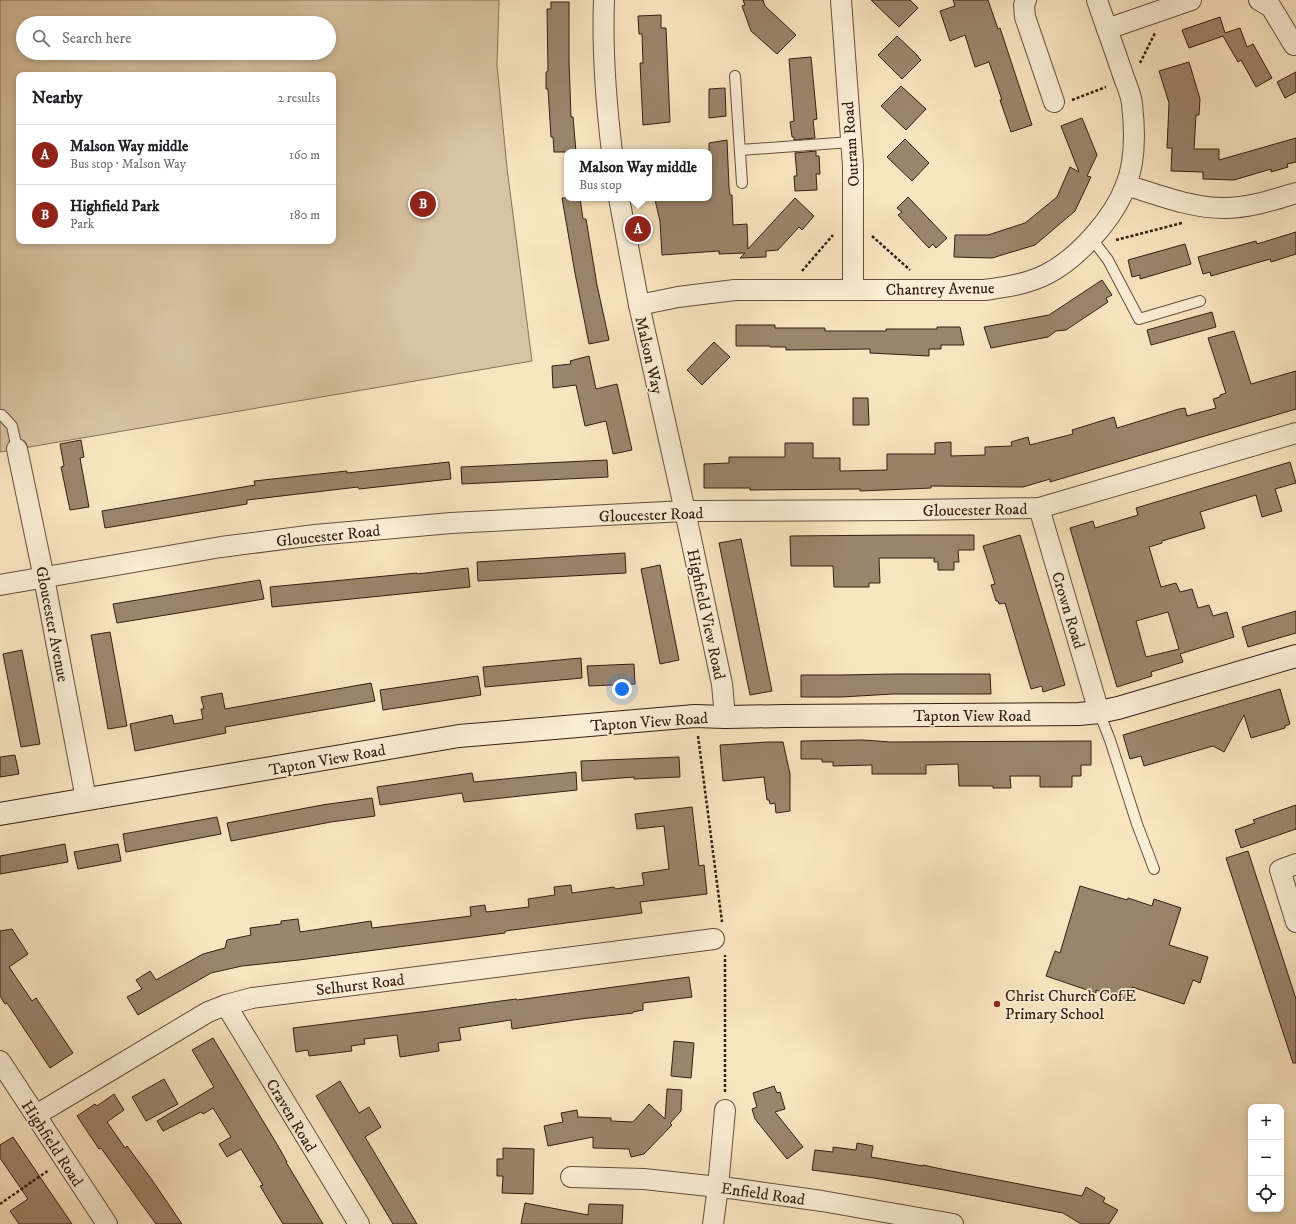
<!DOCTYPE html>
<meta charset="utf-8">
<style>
body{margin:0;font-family:"IM FELL DW Pica",serif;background:#f6f6f6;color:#202124}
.controls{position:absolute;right:12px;bottom:12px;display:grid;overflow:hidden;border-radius:8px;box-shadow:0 2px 6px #0003}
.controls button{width:36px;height:36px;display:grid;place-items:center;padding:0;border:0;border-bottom:1px solid #e0e0e0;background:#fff;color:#202124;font:20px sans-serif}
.you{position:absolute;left:622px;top:689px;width:14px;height:14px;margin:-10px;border:3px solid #fff;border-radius:50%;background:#1a73e8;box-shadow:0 0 0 6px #1a73e833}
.badge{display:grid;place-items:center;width:26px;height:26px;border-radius:50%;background:#8f2418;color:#fff;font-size:13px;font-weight:700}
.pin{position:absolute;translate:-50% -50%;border:2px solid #fff;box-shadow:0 1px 4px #0006}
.popup{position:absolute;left:564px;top:149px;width:148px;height:52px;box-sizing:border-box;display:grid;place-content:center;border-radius:8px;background:#fff;filter:drop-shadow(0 1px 3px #0005);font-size:13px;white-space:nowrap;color:#757577}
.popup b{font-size:15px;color:#202124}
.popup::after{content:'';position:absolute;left:50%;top:100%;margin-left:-8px;border:8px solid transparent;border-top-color:#fff}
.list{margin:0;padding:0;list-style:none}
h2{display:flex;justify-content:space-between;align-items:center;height:52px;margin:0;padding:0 16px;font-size:17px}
h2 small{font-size:13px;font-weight:400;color:#757577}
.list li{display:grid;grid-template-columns:26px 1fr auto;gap:12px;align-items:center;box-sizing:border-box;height:60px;padding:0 16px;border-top:1px solid #e0e0e0}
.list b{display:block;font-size:15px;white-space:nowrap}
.list p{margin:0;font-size:13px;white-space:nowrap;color:#757577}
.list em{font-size:13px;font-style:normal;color:#757577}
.icon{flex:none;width:22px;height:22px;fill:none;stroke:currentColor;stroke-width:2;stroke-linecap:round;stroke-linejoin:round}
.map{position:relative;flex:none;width:1296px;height:1224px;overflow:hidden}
.search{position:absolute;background:#fff;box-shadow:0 2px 6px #0003;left:16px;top:16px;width:320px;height:44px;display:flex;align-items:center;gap:10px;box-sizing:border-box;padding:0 14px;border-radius:22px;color:#757577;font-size:15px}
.panel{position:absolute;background:#fff;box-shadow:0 2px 6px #0003;left:16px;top:72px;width:320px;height:172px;border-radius:8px}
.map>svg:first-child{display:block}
.green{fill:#d8c3a2;stroke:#87705a;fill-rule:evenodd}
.building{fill:#9b856c;stroke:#361c12;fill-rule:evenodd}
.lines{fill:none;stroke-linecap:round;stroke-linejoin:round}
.lane-casing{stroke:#674e3e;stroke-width:12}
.street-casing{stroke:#674e3e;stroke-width:22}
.secondary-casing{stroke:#361c12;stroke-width:24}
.path{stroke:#361c12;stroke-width:2.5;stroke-dasharray:3 2;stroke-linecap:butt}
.lane{stroke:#fbeed6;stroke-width:10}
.street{stroke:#fbeed6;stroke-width:20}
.secondary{stroke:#fbeed6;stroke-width:22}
.poi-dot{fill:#8f2418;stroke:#fbeed6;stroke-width:1.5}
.labels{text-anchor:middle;stroke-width:3.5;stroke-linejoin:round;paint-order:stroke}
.street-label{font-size:16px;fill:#361c12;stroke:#fbeed6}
.poi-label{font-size:16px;fill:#361c12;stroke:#fbeed6;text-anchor:start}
</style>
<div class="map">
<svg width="1296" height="1224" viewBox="0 0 1296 1224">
<rect width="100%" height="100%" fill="#f9e5c0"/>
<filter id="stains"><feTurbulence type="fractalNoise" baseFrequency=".005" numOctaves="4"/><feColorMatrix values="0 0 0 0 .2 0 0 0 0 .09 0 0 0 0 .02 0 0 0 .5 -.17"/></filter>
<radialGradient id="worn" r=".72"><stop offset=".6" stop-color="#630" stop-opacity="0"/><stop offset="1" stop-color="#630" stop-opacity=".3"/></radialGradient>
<!-- green -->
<path class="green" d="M 0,0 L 499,0 L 497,65 L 507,168 L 532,361 L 0,452 ZM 23,23 L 329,23 L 329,53 L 23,53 ZM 19,75 L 333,75 L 333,241 L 19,241 Z"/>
<!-- building -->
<g class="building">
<path d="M 743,0 L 763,0 L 765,6 L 796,35 L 777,54 L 751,31 L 742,6 L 745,5 Z"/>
<path d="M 871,0 L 910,0 L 918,8 L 899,27 Z"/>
<path d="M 953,0 L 988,0 L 998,29 L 1000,28 L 1032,125 L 1011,132 L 1000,100 L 1002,100 L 989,62 L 975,67 L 965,35 L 950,41 L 940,11 L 955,6 Z"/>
<path d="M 551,2 L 569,2 L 569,61 L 571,117 L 573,117 L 576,152 L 554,152 L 553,137 L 551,137 L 548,89 L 546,89 L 546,72 L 548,71 L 547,9 L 551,9 Z"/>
<path d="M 661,15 L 661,28 L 666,28 L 670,122 L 643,125 L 640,63 L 643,63 L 642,34 L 639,34 L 638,16 Z"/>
<path d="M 1220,17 L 1225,33 L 1240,28 L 1247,47 L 1253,44 L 1272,78 L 1256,87 L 1241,60 L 1238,62 L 1223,36 L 1189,48 L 1182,30 Z"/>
<path d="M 897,36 L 918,56 L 918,57 L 921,60 L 902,79 L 878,55 Z"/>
<path d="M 811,57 L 817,119 L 813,120 L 815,138 L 794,140 L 794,137 L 792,137 L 790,122 L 794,121 L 789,59 Z"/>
<path d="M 1189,62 L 1200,99 L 1199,115 L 1196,115 L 1194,149 L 1219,149 L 1219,160 L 1296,138 L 1296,162 L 1287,164 L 1288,167 L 1271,172 L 1271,169 L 1234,180 L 1203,179 L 1203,172 L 1171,171 L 1172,148 L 1167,148 L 1169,103 L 1159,71 Z"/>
<path d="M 1296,72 L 1296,92 L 1285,98 L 1277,82 Z"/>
<path d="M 901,86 L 926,109 L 906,130 L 881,106 Z"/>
<path d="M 725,88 L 726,116 L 709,118 L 709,89 Z"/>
<path d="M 1082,118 L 1097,155 L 1087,176 L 1091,177 L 1075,211 L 1035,245 L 992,258 L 954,257 L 955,235 L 988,235 L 1025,223 L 1057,197 L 1070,167 L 1079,172 L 1061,126 Z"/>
<path d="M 905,139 L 929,163 L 912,181 L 887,157 Z"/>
<path d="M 727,140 L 729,187 L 730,195 L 732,195 L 733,225 L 747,224 L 748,249 L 795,198 L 814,216 L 802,230 L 799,227 L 778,250 L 766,251 L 766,257 L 740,258 L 745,253 L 719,254 L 719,251 L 662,255 L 660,221 L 655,200 L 709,198 L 709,143 Z"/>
<path d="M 816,151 L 816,156 L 819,156 L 820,174 L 816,174 L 817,190 L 795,191 L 794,176 L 797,176 L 795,153 Z"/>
<path d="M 908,197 L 947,238 L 936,248 L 933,244 L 929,248 L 898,215 L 902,212 L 897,208 Z"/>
<path d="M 562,198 L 580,198 L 583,219 L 586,219 L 597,285 L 609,340 L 589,344 L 575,273 Z"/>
<path d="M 1296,232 L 1296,254 L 1271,262 L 1270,259 L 1211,276 L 1210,272 L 1203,274 L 1198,257 L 1256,241 L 1257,244 Z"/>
<path d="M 1185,244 L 1191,264 L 1140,279 L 1140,275 L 1132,277 L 1128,260 Z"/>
<path d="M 1102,280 L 1112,295 L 1106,298 L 1108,302 L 1066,330 L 1056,331 L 1048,337 L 991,348 L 984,327 L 1049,315 Z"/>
<path d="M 1212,312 L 1216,327 L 1151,345 L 1147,330 Z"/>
<path d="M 736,325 L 775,325 L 775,328 L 825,328 L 825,331 L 886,331 L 886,329 L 937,329 L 937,327 L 960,327 L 964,345 L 941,345 L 941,349 L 929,349 L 929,356 L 870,353 L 870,349 L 786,350 L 786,347 L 770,347 L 770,346 L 736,346 Z"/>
<path d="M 1234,331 L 1251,384 L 1296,371 L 1296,409 L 1050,482 L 1050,479 L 1023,487 L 931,486 L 931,488 L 860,491 L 860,489 L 750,490 L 750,488 L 704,488 L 704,464 L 729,463 L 729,457 L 785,457 L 785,443 L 813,443 L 813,458 L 840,458 L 840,471 L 887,470 L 887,454 L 935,454 L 935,443 L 951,442 L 951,456 L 985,455 L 985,447 L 1012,446 L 1011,442 L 1028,437 L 1030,445 L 1073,434 L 1072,430 L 1114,417 L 1117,428 L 1179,409 L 1185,408 L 1187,416 L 1216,408 L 1213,399 L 1220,397 L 1220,395 L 1226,393 L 1208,338 Z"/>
<path d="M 714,342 L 730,357 L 702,385 L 687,370 Z"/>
<path d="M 589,356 L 596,389 L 617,384 L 632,450 L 613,454 L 606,421 L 585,426 L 576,385 L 553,388 L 552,366 L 571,364 L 570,361 Z"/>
<path d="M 853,398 L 868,398 L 869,425 L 853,425 Z"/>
<path d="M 81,440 L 84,457 L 80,458 L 89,507 L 70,510 L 61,467 L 64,466 L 60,444 Z"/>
<path d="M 607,460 L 608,477 L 462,484 L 461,467 Z"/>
<path d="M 449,462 L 451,479 L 359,489 L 358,487 L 247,500 L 247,504 L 105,528 L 102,511 L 255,485 L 254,481 L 347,471 L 347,473 Z"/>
<path d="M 1290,462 L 1296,483 L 1275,489 L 1282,511 L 1262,517 L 1256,495 L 1200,512 L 1205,528 L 1162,541 L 1162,543 L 1149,547 L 1161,587 L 1176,583 L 1180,592 L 1192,589 L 1198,608 L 1209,605 L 1213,616 L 1227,612 L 1234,637 L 1180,654 L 1183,662 L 1151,672 L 1152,676 L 1117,687 L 1070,528 L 1093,521 L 1095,528 L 1138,515 L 1136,508 ZM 1168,612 L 1179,649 L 1146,657 L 1136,621 Z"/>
<path d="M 900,535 L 974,535 L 974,550 L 958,550 L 959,562 L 954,562 L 954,570 L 938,570 L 938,562 L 934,562 L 934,558 L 879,558 L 880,583 L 869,583 L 869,587 L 834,587 L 833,566 L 791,566 L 790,536 Z"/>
<path d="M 1020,535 L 1065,685 L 1043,692 L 1042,686 L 1031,689 L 1005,603 L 999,604 L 998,601 L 996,601 L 991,585 L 995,584 L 983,546 Z"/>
<path d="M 741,539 L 772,691 L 750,695 L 719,543 Z"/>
<path d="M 625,553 L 626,573 L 478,581 L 477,562 Z"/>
<path d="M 660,565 L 679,660 L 660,664 L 641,569 Z"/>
<path d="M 468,568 L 470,587 L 272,607 L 270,587 L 417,573 L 417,574 Z"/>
<path d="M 260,580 L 264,599 L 117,623 L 113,604 Z"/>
<path d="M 1296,611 L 1296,633 L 1248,647 L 1242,627 Z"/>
<path d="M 110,632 L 127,726 L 108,729 L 91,635 Z"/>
<path d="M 22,650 L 40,744 L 21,747 L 3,654 Z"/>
<path d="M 581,658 L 582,678 L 485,687 L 483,667 Z"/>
<path d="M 634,664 L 635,684 L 589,686 L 587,666 Z"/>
<path d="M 895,674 L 990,674 L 991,694 L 893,694 L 841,697 L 801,697 L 801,675 L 841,675 Z"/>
<path d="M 478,676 L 481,695 L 383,710 L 380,690 Z"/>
<path d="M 371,683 L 375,701 L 225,727 L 226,733 L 135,751 L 130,724 L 172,715 L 174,724 L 203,719 L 201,709 L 204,709 L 201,697 L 222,693 L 225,709 Z"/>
<path d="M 1280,689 L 1290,724 L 1285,726 L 1285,728 L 1251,738 L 1244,715 L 1224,752 L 1213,746 L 1144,766 L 1141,756 L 1130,759 L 1123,735 Z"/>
<path d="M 863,740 L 890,742 L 1091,741 L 1091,765 L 1081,765 L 1081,776 L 1072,776 L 1072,787 L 1040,787 L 1040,776 L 1010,776 L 1011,788 L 993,788 L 993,786 L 959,786 L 958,764 L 926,765 L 926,774 L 872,774 L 872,765 L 833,766 L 833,762 L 822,762 L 822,759 L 801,759 L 801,741 Z"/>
<path d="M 768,742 L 783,742 L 790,774 L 790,811 L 776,813 L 775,803 L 770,804 L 769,800 L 767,800 L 764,777 L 723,781 L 720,745 Z"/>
<path d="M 15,755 L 19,774 L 0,777 L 0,757 Z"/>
<path d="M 679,757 L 680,777 L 634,779 L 634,777 L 582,781 L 581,761 Z"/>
<path d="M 576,772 L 577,790 L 464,802 L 462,793 L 380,805 L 377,787 L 472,773 L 474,782 Z"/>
<path d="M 372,798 L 375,816 L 331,822 L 231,841 L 227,823 L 322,805 Z"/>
<path d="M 1296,805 L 1296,829 L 1241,848 L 1235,830 L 1255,823 L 1253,820 Z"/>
<path d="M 692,807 L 699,866 L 704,865 L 707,894 L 640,902 L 642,913 L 505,931 L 505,933 L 299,960 L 242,966 L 211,973 L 138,1015 L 127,997 L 142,989 L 136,980 L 150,971 L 156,980 L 203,954 L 225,948 L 227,940 L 251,935 L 250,928 L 281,924 L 281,921 L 298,919 L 300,932 L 371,921 L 372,928 L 471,916 L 470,907 L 485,905 L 486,912 L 529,907 L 528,899 L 555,895 L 554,887 L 571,885 L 572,893 L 614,887 L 615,889 L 644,885 L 642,873 L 669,869 L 664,826 L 637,829 L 635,814 Z"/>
<path d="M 217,817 L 221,834 L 126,852 L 123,834 Z"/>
<path d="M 65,844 L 68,862 L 0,874 L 0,856 Z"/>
<path d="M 118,844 L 121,861 L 78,869 L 74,852 Z"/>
<path d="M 1248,851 L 1296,999 L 1296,1063 L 1293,1063 L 1226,858 Z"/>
<path d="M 1080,886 L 1127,900 L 1128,898 L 1152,906 L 1154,899 L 1181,908 L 1169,945 L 1208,957 L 1200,983 L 1193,980 L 1184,1004 L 1132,987 L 1128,1001 L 1096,990 L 1096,993 L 1046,976 L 1055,951 L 1060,953 Z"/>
<path d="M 12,929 L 28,954 L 9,967 L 32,1001 L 36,998 L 73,1053 L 50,1068 L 7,1003 L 5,1004 L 0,996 L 0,931 Z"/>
<path d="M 689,977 L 692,997 L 643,1003 L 643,1010 L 633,1012 L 633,1013 L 580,1019 L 512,1029 L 511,1020 L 459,1028 L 461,1040 L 438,1043 L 439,1051 L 400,1057 L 397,1035 L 364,1039 L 365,1044 L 351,1046 L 352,1051 L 309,1056 L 308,1050 L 296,1052 L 293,1028 L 429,1011 L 501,1001 L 516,999 L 517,1000 Z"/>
<path d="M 213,1038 L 278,1146 L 287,1162 L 286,1162 L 323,1224 L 283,1224 L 260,1186 L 263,1185 L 241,1149 L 227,1157 L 219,1144 L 231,1137 L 213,1108 L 203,1114 L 201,1112 L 163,1131 L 157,1121 L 214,1087 L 192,1050 Z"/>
<path d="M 674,1041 L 694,1043 L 691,1078 L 671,1076 Z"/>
<path d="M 164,1079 L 178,1104 L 146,1121 L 132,1097 Z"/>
<path d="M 340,1081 L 359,1113 L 369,1107 L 381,1127 L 365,1137 L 417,1224 L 393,1224 L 316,1096 Z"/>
<path d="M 774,1086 L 777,1093 L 780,1092 L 785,1109 L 775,1112 L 803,1147 L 787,1159 L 755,1119 L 752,1109 L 757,1107 L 753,1093 Z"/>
<path d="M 667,1089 L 682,1090 L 681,1111 L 670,1123 L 672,1125 L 644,1154 L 631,1157 L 629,1149 L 593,1148 L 593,1137 L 548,1146 L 544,1126 L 563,1122 L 561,1113 L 577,1110 L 578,1117 L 611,1118 L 611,1121 L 633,1122 L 649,1104 L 665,1119 Z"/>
<path d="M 114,1094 L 124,1110 L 107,1122 L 125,1148 L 127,1146 L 152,1180 L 182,1224 L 156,1224 L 101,1148 L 99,1149 L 77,1116 L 95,1104 L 97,1106 Z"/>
<path d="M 13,1137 L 44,1183 L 72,1224 L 19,1224 L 10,1211 L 28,1199 L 0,1158 L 0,1145 Z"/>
<path d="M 857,1143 L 873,1146 L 871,1157 L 923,1166 L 923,1165 L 951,1171 L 1082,1196 L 1086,1187 L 1105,1198 L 1103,1202 L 1118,1210 L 1109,1224 L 1081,1224 L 1063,1213 L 944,1190 L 874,1178 L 812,1170 L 815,1150 L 833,1152 L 833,1147 L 856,1150 Z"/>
<path d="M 503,1148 L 534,1149 L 533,1194 L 502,1193 L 503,1176 L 497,1176 L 497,1159 L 503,1159 Z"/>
<path d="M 525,1203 L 588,1215 L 589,1204 L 623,1205 L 622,1224 L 521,1224 Z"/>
</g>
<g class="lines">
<defs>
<g id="lane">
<path d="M 735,76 L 742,183"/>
<path d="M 740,150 L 851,142"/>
<path d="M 1092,239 L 1108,260 L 1139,319 L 1200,301"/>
<path d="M 0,415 L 2,415 L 12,426 L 17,449"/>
<path d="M 1099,712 L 1110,740 L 1137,824 L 1154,869"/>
</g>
<g id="street">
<path d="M 604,0 C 602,51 606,102 612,152"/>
<path d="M 841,0 L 853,166 L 853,289"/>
<path d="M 1026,0 L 1024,5 L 1025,17 L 1054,102"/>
<path d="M 1259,0 L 1271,7 L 1294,45"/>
<path d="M 1107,29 L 1191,0"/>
<path d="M 1126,185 C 1158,195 1191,208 1224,208 C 1249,208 1273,200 1296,193"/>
<path d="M 619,198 L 639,305 L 685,511 L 722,684 L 725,717"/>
<path d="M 639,305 L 678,297 L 735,290 L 985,290 C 1005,287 1028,284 1047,274 C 1078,258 1114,218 1126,185 C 1136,160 1135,130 1132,104 C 1131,93 1125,82 1122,72 C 1114,48 1105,24 1097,0"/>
<path d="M 17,449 L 44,578 L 86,799"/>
<path d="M 1039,508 L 1099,712"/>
<path d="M 0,585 L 221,547 L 315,535 L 451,523 L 685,511 L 912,510 L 1039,508 L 1296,433"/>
<path d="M 1296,864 L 1280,870 L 1296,922"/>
<path d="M 226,1005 L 359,1224"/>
<path d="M 0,1061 L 107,1224"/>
<path d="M 36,1115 L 208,1012 L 226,1005 L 252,998 L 714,939"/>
<path d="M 571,1177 L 644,1179 L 737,1189 L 822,1201 L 953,1224"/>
<path d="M 713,1224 L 718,1187 L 725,1110"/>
</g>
<path id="secondary" d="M 0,814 L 459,736 L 695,716 L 725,717 L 785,716 L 1079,714 L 1099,712 L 1118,708 L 1296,656"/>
</defs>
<!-- lane casing -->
<use href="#lane" class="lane-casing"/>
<!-- street casing -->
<use href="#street" class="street-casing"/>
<!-- secondary casing -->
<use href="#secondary" class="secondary-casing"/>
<!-- path -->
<g class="path">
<path d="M 1140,63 L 1155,33"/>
<path d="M 1072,100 L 1106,87"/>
<path d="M 872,236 L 910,270"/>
<path d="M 1116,240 L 1182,223"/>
<path d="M 802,271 L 833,235"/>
<path d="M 698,736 L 722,922"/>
<path d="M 725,1092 L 725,955"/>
<path d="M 0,1204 L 49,1170"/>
</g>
<!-- lane -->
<use href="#lane" class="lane"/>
<!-- street -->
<use href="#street" class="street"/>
<!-- secondary -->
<use href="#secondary" class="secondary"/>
</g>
<!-- markers -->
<circle class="poi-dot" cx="997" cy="1004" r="4"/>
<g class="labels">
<!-- street labels -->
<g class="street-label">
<text transform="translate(850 144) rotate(-94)" y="6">Outram Road</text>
<text transform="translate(940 288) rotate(-1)" y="6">Chantrey Avenue</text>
<text transform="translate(650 355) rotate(77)" y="6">Malson Way</text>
<text transform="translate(975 509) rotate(-1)" y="6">Gloucester Road</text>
<text transform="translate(651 514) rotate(-2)" y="6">Gloucester Road</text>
<text transform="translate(328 535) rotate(-6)" y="6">Gloucester Road</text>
<text transform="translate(1069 610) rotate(73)" y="6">Crown Road</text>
<text transform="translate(707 614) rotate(78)" y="6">Highfield View Road</text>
<text transform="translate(53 624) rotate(79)" y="6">Gloucester Avenue</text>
<text x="972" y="721">Tapton View Road</text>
<text transform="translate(649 721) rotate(-4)" y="6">Tapton View Road</text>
<text transform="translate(327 759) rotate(-10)" y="6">Tapton View Road</text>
<text transform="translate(360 984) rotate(-7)" y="6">Selhurst Road</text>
<text transform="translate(292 1115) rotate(59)" y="6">Craven Road</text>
<text transform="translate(53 1143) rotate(57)" y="6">Highfield Road</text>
<text transform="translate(763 1193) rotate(8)" y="6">Enfield Road</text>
</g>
<!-- poi labels -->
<g class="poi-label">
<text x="1005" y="1001">Christ Church CofE<tspan x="1005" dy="18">Primary School</tspan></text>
</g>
</g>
<rect width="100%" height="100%" filter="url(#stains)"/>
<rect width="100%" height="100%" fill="url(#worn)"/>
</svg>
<div class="controls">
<button>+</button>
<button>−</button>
<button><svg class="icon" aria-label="locate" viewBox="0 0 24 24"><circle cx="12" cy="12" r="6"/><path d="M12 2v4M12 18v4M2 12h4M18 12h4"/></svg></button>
</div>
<div class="you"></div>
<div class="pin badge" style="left:638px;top:229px">A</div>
<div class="popup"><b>Malson Way middle</b>Bus stop</div>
<div class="pin badge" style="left:423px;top:204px">B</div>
<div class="search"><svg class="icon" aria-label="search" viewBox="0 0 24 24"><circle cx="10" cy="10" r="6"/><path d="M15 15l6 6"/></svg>Search here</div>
<section class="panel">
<h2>Nearby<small>2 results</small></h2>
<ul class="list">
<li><span class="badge">A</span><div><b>Malson Way middle</b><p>Bus stop · Malson Way</p></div><em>160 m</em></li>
<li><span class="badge">B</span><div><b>Highfield Park</b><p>Park</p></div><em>180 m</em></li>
</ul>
</section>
</div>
